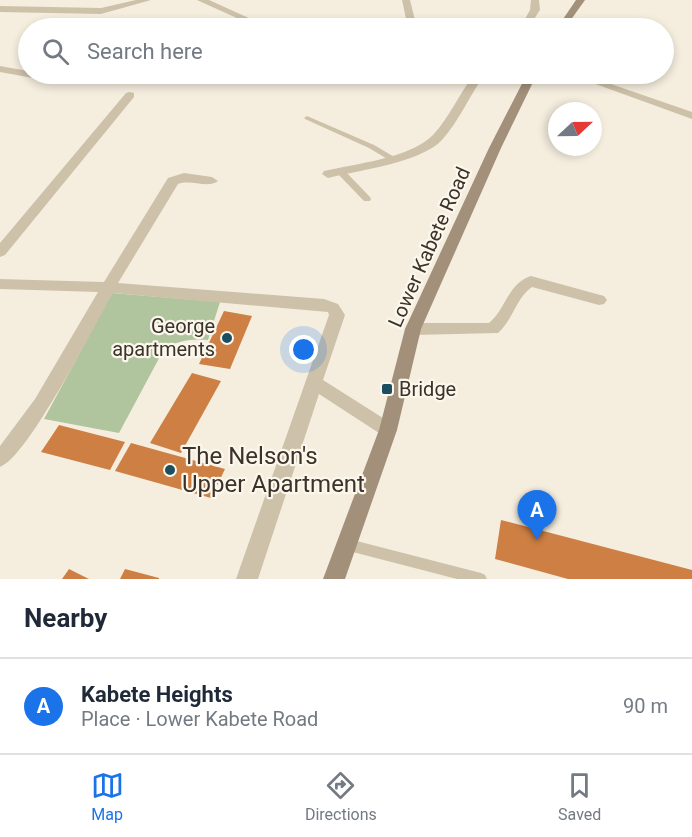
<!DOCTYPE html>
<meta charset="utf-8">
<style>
body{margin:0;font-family:Roboto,sans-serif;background:#f6f6f7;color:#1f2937}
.compass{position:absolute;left:548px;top:102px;width:54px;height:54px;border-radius:50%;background:#fff;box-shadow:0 3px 9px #0003;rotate:68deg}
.you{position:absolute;left:304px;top:350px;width:21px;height:21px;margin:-15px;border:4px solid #fff;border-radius:50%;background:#1a73e8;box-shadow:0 0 0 9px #1a73e833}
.badge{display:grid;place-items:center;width:39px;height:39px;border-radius:50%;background:#1a73e8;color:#fff;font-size:20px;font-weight:700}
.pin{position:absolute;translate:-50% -50px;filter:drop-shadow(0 2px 3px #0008)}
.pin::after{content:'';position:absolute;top:32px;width:21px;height:18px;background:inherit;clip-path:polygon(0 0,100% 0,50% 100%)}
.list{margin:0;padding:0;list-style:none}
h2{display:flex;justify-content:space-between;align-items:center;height:78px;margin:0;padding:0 24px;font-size:26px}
h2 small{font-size:20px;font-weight:400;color:#747a83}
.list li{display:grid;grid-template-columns:39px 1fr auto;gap:18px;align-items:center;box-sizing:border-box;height:96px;padding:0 24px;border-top:2px solid #e0e1e3}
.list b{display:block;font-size:22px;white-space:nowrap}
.list p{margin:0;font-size:20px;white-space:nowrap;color:#747a83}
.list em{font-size:20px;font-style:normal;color:#747a83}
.icon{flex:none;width:33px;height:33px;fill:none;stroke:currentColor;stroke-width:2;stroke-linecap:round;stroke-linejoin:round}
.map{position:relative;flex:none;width:692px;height:579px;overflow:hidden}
.search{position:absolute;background:#fff;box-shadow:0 3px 9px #0003;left:18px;right:18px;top:18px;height:66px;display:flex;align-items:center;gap:15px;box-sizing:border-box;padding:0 21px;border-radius:33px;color:#747a83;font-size:22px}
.sheet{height:174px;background:#fff}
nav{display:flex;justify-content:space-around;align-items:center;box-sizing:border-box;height:84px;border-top:2px solid #e0e1e3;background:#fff;font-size:16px;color:#747a83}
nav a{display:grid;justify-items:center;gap:3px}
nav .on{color:#1a73e8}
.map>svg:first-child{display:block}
.green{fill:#b0c59d}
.building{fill:#ce7f43}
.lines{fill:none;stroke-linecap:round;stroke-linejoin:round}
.lane{fill:#cec1a9;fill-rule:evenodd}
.street{fill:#cec1a9;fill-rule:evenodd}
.secondary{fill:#a2907a;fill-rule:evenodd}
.poi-dot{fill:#1b4f60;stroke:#fbf7ec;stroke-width:2}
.labels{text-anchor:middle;stroke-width:4.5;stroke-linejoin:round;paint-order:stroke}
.street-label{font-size:20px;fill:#3b3229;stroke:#fbf7ec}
.poi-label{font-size:20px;fill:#3b3229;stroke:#fbf7ec;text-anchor:end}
.near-poi-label{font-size:24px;fill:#3b3229;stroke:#fbf7ec;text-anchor:start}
</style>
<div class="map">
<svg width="692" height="579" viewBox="0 0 692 579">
<rect width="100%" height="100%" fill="#f5eedf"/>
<!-- green -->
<path class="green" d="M 112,293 L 220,302 L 208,340 C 195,338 174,341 164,349 L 119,433 L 44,419 Z"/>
<!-- building -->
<g class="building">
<path d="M 224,311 L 252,316 L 230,369 L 199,364 Z"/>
<path d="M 192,373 L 221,381 L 181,453 L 150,443 Z"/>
<path d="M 59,425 L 125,442 L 110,470 L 41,452 Z"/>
<path d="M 131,443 L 225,469 L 211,498 L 115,471 Z"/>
<path d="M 501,520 L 692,570 L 692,579 L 568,579 L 495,559 Z"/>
<path d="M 69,569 L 89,579 L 62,579 Z"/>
<path d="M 125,569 L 159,578 L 159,579 L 120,579 Z"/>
</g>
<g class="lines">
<!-- lane -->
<g class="lane">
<path d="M 307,116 L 374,145 L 396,158 L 392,160 L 389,160 L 369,148 L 305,119 L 304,118 Z"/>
<path d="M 337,169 L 343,169 L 370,197 L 371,199 L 370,201 L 364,201 L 337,173 Z"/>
<path d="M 345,538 L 481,573 L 485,575 L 487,579 L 457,579 L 345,550 L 341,548 L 339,544 L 341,540 Z"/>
</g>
<!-- street -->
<g class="street">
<path d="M 136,0 L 151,0 L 101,14 L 0,12 L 0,6 L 101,8 Z"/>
<path d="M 197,0 L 209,0 L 271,28 L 259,28 Z"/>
<path d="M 402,0 L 410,0 L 417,28 L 408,28 Z"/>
<path d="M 531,0 L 539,0 L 540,10 L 528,28 L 520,28 L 530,10 Z"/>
<path d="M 0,66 L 28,71 L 28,74 L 38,75 L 33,78 L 0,72 Z"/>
<path d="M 475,74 L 485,74 C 470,95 459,121 442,140 C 420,163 359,170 328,178 L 322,174 L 324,171 C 354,164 411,158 433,135 C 450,117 459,93 475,74 Z"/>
<path d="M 568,74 L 582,74 L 692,112 L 692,119 Z"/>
<path d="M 130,92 L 134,93 L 134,97 L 5,255 L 0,257 L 0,243 L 126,93 Z"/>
<path d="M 184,173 L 212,177 L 218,181 C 208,189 191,179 178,184 L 118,283 L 324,299 L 338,304 L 345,315 L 323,380 L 394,425 L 397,430 L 394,435 L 388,438 L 382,435 L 319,394 L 258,579 L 236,579 L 329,315 L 328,312 L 113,293 C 94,325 29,456 0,467 L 0,446 L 35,399 L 98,292 L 0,289 L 0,279 L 104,282 L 168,178 Z"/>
<path d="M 531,276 L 604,296 L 607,300 L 604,304 L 599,305 L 532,287 C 516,298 513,320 498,333 L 413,335 L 407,333 L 405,329 L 407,325 L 413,323 L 489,323 C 506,309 508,283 531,276 Z"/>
</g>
<!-- secondary -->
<g class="secondary">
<path d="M 576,0 L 585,0 L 565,28 L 557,28 Z"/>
<path d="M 527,74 L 537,74 L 501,148 L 421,329 L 397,430 L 345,579 L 323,579 L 379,430 L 405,329 L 489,148 Z"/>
</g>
</g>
<!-- markers -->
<g class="poi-dot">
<circle cx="227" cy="338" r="6"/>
<rect x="381" y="383" width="12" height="12" rx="3"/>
<circle cx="170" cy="470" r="6"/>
</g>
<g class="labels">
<!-- street labels -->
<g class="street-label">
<text transform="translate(429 247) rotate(-66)" y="7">Lower Kabete Road</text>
</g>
<!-- poi labels -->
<g class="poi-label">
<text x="215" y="333">George<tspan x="215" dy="23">apartments</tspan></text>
<text x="399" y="396" text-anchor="start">Bridge</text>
</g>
<!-- near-poi labels -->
<g class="near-poi-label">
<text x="182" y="464">The Nelson's<tspan x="182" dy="28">Upper Apartment</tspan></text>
</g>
</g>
</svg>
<svg class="compass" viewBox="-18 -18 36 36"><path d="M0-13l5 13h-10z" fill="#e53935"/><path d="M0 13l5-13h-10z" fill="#747a83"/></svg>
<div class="you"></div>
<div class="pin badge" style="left:537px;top:540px">A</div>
<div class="search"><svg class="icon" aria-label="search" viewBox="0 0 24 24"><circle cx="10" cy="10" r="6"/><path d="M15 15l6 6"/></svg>Search here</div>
</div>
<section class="sheet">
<h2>Nearby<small></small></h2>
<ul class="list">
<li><span class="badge">A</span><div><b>Kabete Heights</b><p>Place · Lower Kabete Road</p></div><em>90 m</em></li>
</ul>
</section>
<nav>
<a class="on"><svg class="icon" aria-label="map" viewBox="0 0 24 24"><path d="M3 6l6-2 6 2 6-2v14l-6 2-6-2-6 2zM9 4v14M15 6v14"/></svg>Map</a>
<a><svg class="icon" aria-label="directions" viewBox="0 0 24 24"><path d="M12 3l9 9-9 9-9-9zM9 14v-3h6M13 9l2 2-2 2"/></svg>Directions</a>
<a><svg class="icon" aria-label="saved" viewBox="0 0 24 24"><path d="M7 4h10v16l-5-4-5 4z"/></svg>Saved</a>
</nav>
